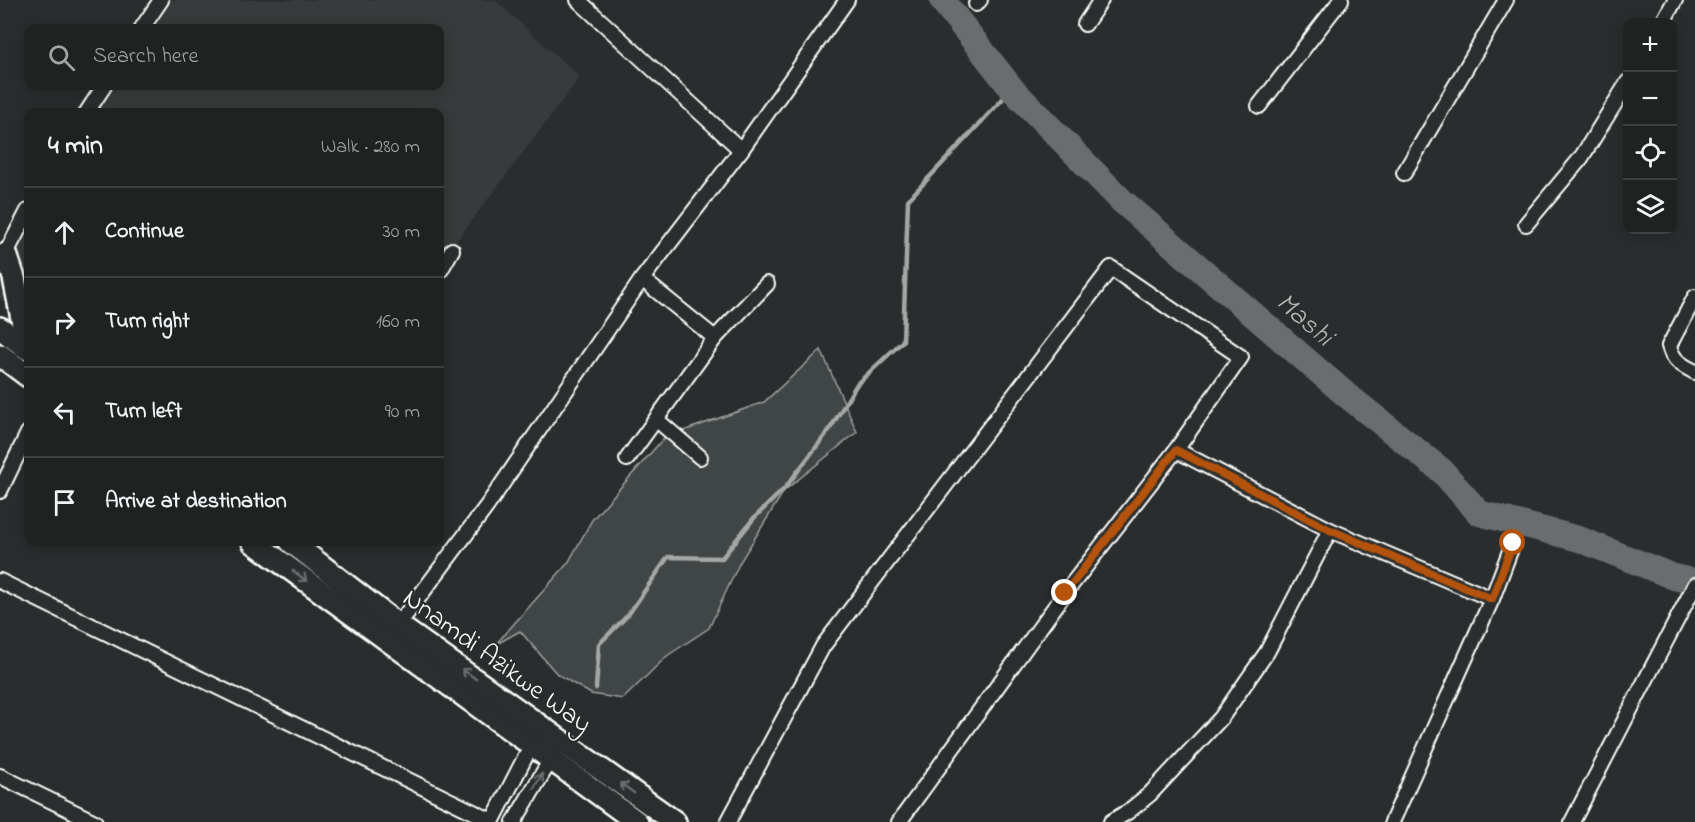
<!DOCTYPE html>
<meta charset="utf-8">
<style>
body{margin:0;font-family:"Indie Flower",sans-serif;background:#282a2a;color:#f1f3f6}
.controls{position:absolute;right:18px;top:18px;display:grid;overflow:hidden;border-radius:12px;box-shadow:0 3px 15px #0003}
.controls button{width:54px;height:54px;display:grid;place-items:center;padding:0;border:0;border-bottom:2px solid #3d3f40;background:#202222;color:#f1f3f6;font:30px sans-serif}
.stop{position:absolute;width:18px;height:18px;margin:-14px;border:4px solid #b45309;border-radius:50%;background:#fff}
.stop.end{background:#b45309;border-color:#fff;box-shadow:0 2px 6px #0008}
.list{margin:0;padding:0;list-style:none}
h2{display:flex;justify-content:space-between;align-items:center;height:78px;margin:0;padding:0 24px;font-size:26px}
h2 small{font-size:20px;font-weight:400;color:#a2a4a5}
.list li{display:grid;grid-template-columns:39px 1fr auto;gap:18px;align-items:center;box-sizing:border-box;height:90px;padding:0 24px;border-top:2px solid #3d3f40}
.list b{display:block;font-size:22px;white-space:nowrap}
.list em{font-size:20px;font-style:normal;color:#a2a4a5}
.icon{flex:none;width:33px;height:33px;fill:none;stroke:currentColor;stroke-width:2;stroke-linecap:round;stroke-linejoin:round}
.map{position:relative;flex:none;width:1695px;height:822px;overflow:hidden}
.search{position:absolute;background:#202222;box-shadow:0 3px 15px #0003;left:24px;top:24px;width:420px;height:66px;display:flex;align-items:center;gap:15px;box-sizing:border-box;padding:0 21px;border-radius:12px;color:#a2a4a5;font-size:22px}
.panel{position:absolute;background:#202222;box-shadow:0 3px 15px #0003;left:24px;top:108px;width:420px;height:438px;border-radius:12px}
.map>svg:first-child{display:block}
.built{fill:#373a3b}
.green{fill:#414445;stroke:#a0a2a2;stroke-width:1.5}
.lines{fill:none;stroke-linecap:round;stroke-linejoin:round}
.stream{stroke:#a6a7a7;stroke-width:4.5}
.river{stroke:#6a6c6d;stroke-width:26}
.minor-casing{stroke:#fff;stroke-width:18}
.highway-casing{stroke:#fff;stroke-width:26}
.minor{stroke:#2a2d2e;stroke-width:14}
.highway{stroke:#2a2d2e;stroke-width:21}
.oneway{stroke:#6a6c6d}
.route{stroke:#b45309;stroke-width:8}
.labels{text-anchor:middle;stroke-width:4.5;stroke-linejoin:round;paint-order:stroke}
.street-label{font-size:27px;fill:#fff;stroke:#2a2d2e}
.water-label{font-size:28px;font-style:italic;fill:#b4b6b6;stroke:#2a2d2e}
</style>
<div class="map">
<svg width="1695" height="822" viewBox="0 0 1695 822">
<rect width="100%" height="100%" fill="#2a2d2e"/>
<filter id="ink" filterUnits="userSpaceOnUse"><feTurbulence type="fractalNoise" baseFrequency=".0167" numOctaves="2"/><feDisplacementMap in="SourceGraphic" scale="12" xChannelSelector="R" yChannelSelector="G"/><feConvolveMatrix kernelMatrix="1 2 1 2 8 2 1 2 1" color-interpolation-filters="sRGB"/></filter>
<g filter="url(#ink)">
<!-- built -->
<g class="built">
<path d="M 165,0 L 495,0 L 580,77 L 458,239 L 440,272 L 440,112 L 89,112 L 107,86 L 440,86 L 440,28 L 146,28 Z"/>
<path d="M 28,202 L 28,316 L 0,299 L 0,244 Z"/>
</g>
<!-- green -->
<path class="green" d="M 821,350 L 857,432 L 784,491 L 740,562 L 709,628 L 667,656 L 623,699 L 591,694 L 557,674 L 520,631 L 495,645 L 568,563 L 592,520 L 664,438 L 764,402 Z"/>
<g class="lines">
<!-- stream -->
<path class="stream" d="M 596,688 L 599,644 L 628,615 L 668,557 L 722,558 L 754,518 L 785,488 L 830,429 L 857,384 L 903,341 L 908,200 L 1012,89"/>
<!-- river -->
<path class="river" d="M 942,0 L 1012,89 L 1122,201 L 1344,393 L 1442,471 L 1479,513 L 1579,539 L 1674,577 L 1695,582"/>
<defs>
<g id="minor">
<path d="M 578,0 L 741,150"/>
<path d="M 976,4 L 980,0"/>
<path d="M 1663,22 L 1675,0"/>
<path d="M 1085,24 L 1101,0"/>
<path d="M 142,28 L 161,0"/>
<path d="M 1259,106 L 1341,0"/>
<path d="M 87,112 L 104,86"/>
<path d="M 1404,173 L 1506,0"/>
<path d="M 1526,224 L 1581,158 L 1628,82"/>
<path d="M 3,259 L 28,211"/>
<path d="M 440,271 L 452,250"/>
<path d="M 642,279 L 715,338"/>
<path d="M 1695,297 L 1669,346 C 1673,361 1682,365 1695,372"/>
<path d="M 657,420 L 700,457"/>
<path d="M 1176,450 L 1330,530 L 1492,599 L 1392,822"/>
<path d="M 627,459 L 715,338 L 767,284"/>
<path d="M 0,491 L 28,433"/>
<path d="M 0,581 L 492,821"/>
<path d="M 1492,599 L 1513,543"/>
<path d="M 398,625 L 487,506 L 642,279 L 741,150 L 847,0"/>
<path d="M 0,776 L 95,822"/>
<path d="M 492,822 L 535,738"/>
<path d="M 514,822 L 554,754"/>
<path d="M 728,822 L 823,646 L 1111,268 L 1241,357 L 1176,450 L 1065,593 L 899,822"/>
<path d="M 1111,822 L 1129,811 L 1150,794 L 1221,718 L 1267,652 L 1330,530"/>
<path d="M 1572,822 L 1695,585"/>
</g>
<g id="highway">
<path d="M 6,254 L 14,278 L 28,349"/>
<path d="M 0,328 L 28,349"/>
<path d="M 0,355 L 28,376"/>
<path d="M 253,542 L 637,822"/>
<path d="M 291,542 L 398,625 L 675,822"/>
</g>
</defs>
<!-- minor casing -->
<use href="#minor" class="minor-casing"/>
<!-- highway casing -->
<use href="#highway" class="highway-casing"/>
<!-- minor -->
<use href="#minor" class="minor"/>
<!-- highway -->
<use href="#highway" class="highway"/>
</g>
<!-- one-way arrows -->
<defs><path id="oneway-shaft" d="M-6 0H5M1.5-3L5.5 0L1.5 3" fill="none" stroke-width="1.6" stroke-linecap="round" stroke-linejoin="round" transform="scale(1.5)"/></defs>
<g class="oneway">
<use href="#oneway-shaft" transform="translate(300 576) rotate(36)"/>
<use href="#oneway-shaft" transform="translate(469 674) rotate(-145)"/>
<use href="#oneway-shaft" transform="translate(538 781) rotate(-60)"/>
<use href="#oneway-shaft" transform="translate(627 788) rotate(-144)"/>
</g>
</g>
<g class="lines" filter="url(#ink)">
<!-- route -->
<path class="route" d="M 1065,593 L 1176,450 L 1330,530 L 1492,599 L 1513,543"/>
</g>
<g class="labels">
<!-- street labels -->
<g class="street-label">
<text transform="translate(498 660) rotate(36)" y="9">Nnamdi Azikwe Way</text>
</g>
<!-- water labels -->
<g class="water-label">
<text transform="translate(1306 318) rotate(41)" y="10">Mashi</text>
</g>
</g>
</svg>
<div class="controls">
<button>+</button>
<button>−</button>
<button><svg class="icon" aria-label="locate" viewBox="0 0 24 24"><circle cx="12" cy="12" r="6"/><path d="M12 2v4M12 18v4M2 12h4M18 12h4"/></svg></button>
<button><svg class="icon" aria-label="layers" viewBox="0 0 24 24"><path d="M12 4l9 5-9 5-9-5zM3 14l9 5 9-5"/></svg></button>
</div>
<div class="stop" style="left:1513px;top:543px"></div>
<div class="stop end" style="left:1065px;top:593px"></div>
<div class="search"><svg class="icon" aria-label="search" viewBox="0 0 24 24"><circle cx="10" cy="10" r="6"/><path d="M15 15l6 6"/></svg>Search here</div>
<section class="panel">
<h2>4 min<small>Walk · 280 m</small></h2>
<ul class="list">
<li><svg class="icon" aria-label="ahead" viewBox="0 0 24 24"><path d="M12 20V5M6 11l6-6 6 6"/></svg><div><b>Continue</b></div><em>30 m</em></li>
<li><svg class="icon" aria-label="right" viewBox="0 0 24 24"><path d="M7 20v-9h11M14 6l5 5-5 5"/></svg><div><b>Turn right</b></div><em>160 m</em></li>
<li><svg class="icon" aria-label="left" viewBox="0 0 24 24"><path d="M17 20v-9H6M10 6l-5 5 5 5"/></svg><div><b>Turn left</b></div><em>90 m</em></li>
<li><svg class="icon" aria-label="arrive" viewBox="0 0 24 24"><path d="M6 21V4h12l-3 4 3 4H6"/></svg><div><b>Arrive at destination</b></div></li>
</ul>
</section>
</div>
